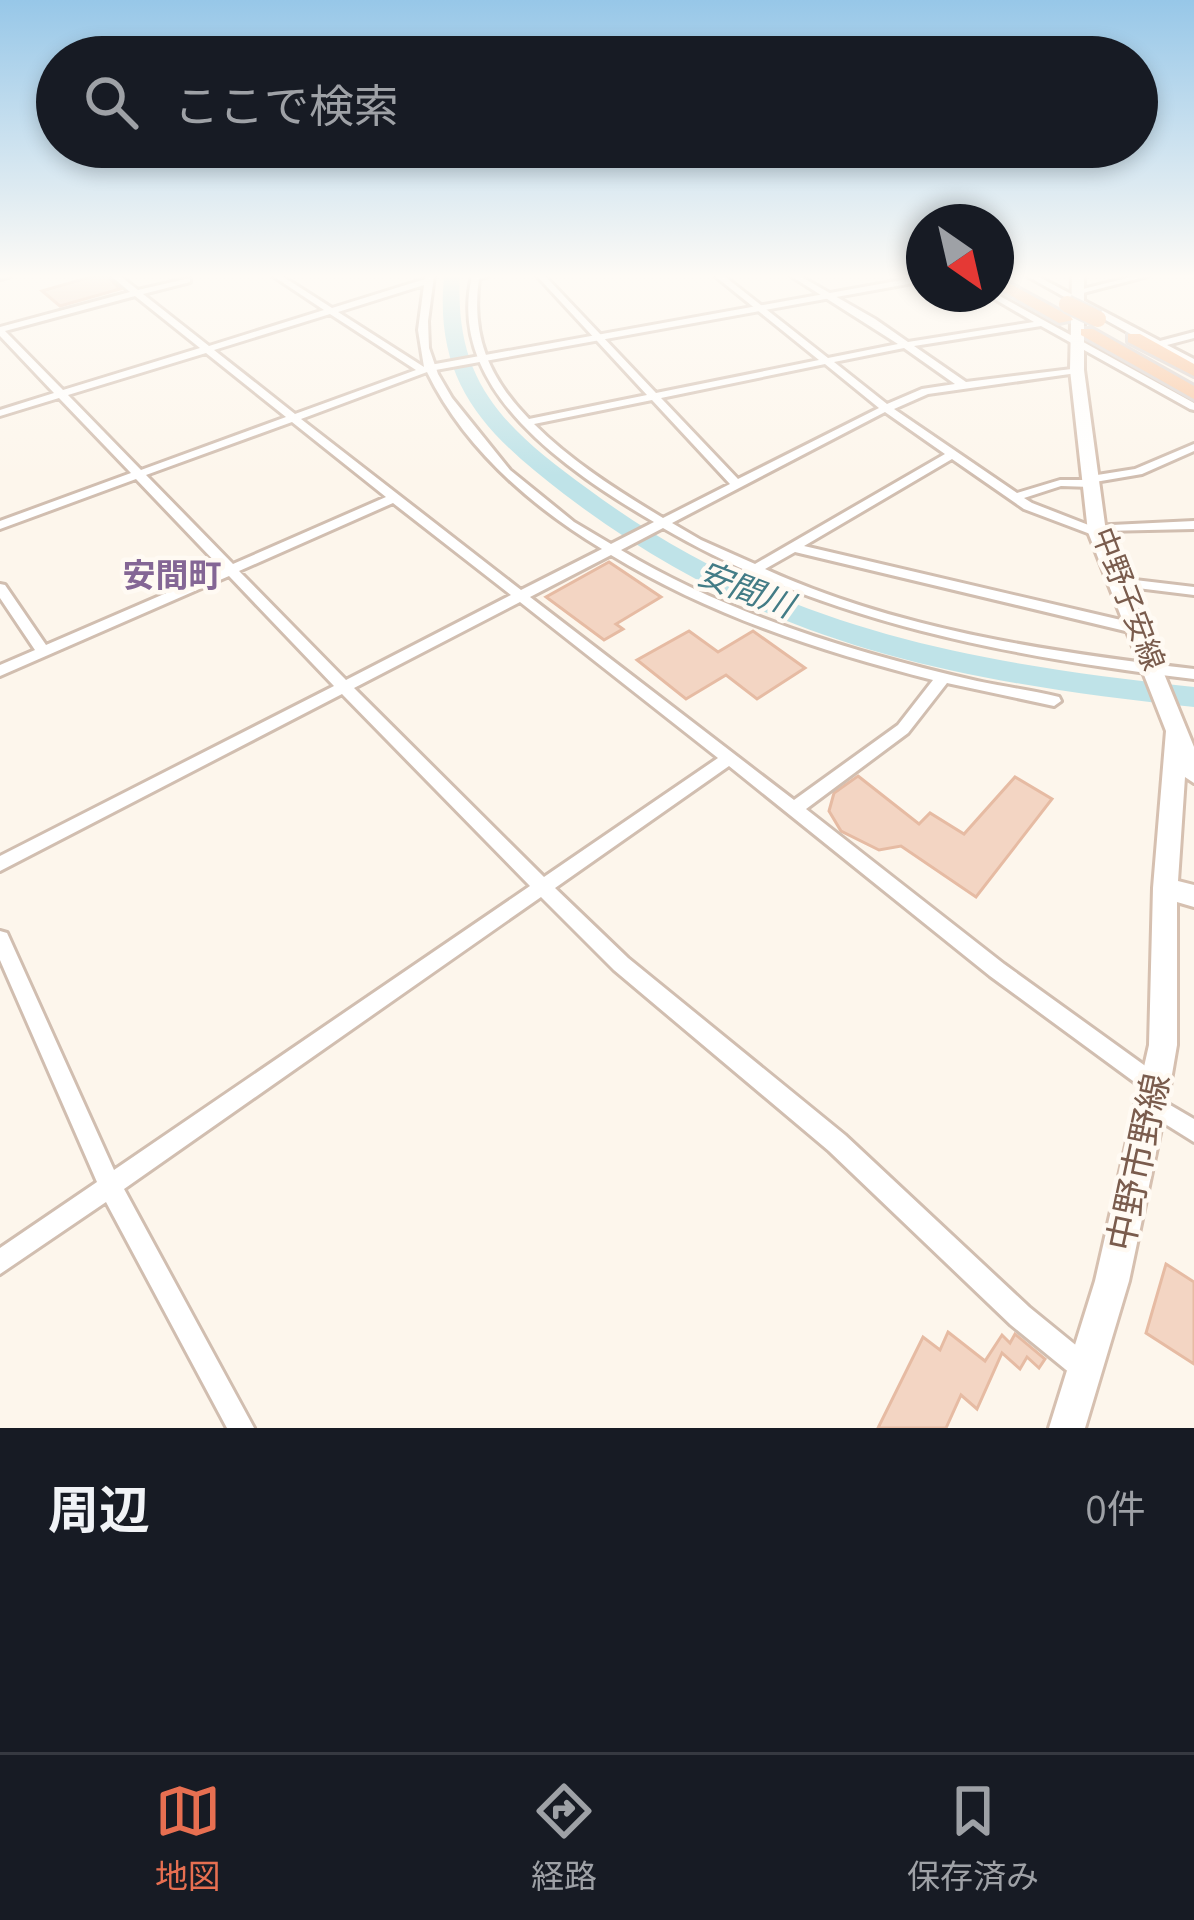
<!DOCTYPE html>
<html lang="ja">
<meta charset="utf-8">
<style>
body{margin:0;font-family:Ubuntu,"Noto Sans JP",sans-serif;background:#20242c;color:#f1f3f6}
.compass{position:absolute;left:906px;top:204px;width:108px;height:108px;border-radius:50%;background:#171b24;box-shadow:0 6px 18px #0003;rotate:146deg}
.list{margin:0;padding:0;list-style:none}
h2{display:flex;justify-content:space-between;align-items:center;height:156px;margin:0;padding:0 48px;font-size:51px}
h2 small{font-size:39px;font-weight:400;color:#9ea1a6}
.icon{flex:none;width:66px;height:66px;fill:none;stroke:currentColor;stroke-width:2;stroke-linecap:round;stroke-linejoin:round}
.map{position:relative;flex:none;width:1194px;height:1428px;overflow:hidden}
.search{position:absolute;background:#171b24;box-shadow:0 6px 18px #0003;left:36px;right:36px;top:36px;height:132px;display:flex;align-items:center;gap:30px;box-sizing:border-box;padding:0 42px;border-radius:66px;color:#9ea1a6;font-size:45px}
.sheet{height:324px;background:#171b24}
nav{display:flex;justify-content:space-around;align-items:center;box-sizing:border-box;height:168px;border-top:3px solid #363941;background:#171b24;font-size:33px;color:#9ea1a6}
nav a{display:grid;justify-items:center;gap:6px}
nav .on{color:#e76f51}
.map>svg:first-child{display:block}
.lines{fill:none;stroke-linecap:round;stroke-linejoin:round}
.river{fill:#bfe3e8;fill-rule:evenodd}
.building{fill:#f3d5c3;stroke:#e6bba3;stroke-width:3}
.minor-casing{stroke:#d1beb0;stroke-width:6}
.tertiary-casing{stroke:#d1beb0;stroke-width:6}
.secondary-casing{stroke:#d6c0b0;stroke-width:6}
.trunk-casing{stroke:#dad1cd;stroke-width:6}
.minor{fill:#fff;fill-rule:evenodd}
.tertiary{fill:#fff;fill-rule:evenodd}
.secondary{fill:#fff;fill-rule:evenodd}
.trunk{fill:#f9c8a4;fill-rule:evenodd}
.trunk-bridge-casing{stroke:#dad1cd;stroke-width:20;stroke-linecap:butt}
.trunk-bridge{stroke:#f9c8a4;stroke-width:16}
.labels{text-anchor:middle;stroke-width:9;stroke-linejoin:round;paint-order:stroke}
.street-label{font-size:30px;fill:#7a5c4d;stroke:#fffaf3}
.neighbourhood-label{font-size:33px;font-weight:bold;fill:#846695;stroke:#fffaf3}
.water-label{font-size:33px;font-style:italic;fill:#437c86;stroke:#fffaf3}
.near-street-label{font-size:36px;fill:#7a5c4d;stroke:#fffaf3}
</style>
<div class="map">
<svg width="1194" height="1428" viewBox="0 0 1194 1428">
<rect width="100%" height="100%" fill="#fdf6ec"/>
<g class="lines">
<!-- river -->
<path class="river" d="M 444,276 L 460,276 C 454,384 506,429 588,489 C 777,629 965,662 1194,687 L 1194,707 C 952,681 762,645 564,494 C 484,433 434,382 444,276 Z"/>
</g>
<!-- building -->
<g class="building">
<path d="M 94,276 L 107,276 L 120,289 L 60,306 L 42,291 Z"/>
<path d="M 609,562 L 661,597 L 616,624 L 623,629 L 604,640 L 546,597 Z"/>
<path d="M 689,631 L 718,652 L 753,631 L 805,668 L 757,699 L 726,675 L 686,699 L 637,660 Z"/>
<path d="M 858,776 L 919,824 L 930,813 L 964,834 L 1015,777 L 1052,799 L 976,897 L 901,846 L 879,850 L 841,831 L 829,811 L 834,793 Z"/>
<path d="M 1166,1264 L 1194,1282 L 1194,1364 L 1146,1333 Z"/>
<path d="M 948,1332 L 985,1361 L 1002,1335 L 1010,1343 L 1015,1334 L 1045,1359 L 1039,1368 L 1027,1357 L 1020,1369 L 1002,1353 L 977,1409 L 961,1395 L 946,1428 L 878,1428 L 923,1337 L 940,1350 Z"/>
</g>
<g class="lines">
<defs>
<g id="minor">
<path d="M 0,276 L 11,276 L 0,279 Z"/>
<path d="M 111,276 L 120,276 L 138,290 L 190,278 L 190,282 L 143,294 L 209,346 L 324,310 L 273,276 L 282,276 L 332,308 L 425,279 L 426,276 L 434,276 L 428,321 L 429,348 L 438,374 L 452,398 L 510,470 L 574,522 L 611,544 L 654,522 C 569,472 445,390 472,276 L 488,276 L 479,279 C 471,336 489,378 529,419 L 647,395 L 537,276 L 545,276 L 656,393 L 819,360 L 715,276 L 724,276 L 828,358 L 898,344 L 791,276 L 800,276 L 875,319 L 908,342 L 1034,322 L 986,294 L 996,294 L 1194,403 L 1194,410 L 1190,409 L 1041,326 L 914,346 L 966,382 L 1080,368 L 1080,372 L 1077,373 L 928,394 L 894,409 L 1017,493 L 1060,480 L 1086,480 L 1087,477 L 1091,476 L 1135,469 L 1194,444 L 1194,451 L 1142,474 L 1095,482 L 1095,486 L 1091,487 L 1061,486 L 1024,498 L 1032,503 L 1091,526 L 1194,521 L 1194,529 L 1103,531 L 1101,535 L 1093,535 L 1024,509 L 952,459 L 804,546 L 1138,624 L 1145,629 L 1143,632 L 1138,634 L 795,552 L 765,569 C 899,630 1049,652 1194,669 L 1194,679 C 1011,657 824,622 663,528 L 621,550 C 729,615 855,653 977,681 C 1004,687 1032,690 1059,697 L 1061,701 L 1054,706 L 947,683 L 908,733 L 806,809 L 1004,964 L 1162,1078 L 1165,1085 L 1162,1092 L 1155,1095 L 1148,1092 L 990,976 L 729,766 L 555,888 L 628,958 L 845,1135 L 1029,1307 L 1094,1360 L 1098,1369 L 1094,1378 L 1085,1382 L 1076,1378 L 1011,1325 L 829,1151 L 614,970 L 541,897 L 124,1189 L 254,1428 L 227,1428 L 106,1202 L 0,1274 L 0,1248 L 97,1182 L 0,960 L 0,931 L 7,933 L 114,1170 L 530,886 L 342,694 L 0,871 L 0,856 L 334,686 L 229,576 L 0,676 L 0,665 L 35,650 L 0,598 L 0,584 L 5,585 L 46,645 L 222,569 L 136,479 L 0,529 L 0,521 L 131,473 L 59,398 L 0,416 L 0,410 L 54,393 L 0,336 L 0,327 L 130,292 ZM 424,285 L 418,330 L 424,367 L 338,312 ZM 135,296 L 200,348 L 63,390 L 5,331 ZM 330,314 L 416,370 L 295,414 L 214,350 ZM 904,348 L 955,384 L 922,389 L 887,404 L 834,362 ZM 206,353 L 286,417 L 141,470 L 68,395 ZM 825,364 L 879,408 L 738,479 L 661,398 ZM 427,372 C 464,448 531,506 602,549 L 521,590 L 301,419 ZM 652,400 L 730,484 L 663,518 C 618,491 571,461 534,424 ZM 885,412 L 945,454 L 755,564 L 701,540 L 672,523 ZM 292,422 L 386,497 L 233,564 L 146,475 ZM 393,503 L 511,595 L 346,680 L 239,571 ZM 611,555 C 709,615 822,652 933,680 L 898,725 L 794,800 L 530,597 ZM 520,602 L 718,758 L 544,877 L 354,688 Z"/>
<path d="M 1027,276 L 1037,276 L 1160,341 L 1194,332 L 1194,338 L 1167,345 L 1194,359 L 1194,366 L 1154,347 Z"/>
<path d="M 1135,276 L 1148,276 L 1079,294 L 1075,291 Z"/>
<path d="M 1118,578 L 1194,587 L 1194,595 L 1113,585 L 1112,582 L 1113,579 Z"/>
<path d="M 1153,1095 L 1194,1119 L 1194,1142 L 1146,1112 L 1143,1105 L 1146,1098 Z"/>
</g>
<path id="tertiary" d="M 924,276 L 924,281 L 430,371 L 424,368 L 430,365 Z"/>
<path id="secondary" d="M 1072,276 L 1084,276 L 1084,370 L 1106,532 L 1194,747 L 1194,783 L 1185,777 L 1178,881 L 1194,885 L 1194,907 L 1177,902 L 1177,1045 L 1170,1086 L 1129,1281 L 1085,1428 L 1049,1428 L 1095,1281 L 1149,1045 L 1153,888 L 1166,731 L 1088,532 L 1070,370 Z"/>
<g id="trunk">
<path d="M 996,276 L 1071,317 L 1073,320 L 1059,323 L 996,287 Z"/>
<path d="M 1081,329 L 1093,329 L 1194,386 L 1194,399 L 1081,335 Z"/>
<path d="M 1128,334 L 1140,334 L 1194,364 L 1194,376 L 1128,342 Z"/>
</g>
</defs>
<!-- minor casing -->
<use href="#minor" class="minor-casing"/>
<!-- tertiary casing -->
<use href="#tertiary" class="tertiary-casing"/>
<!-- secondary casing -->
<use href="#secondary" class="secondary-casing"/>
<!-- trunk casing -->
<use href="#trunk" class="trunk-casing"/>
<!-- minor -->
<use href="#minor" class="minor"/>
<!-- tertiary -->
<use href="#tertiary" class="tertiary"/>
<!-- secondary -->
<use href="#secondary" class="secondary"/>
<!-- trunk -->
<use href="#trunk" class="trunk"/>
<defs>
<path id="trunk-bridge" d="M 1067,304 L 1098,319"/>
</defs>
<!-- trunk-bridge casing -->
<use href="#trunk-bridge" class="trunk-bridge-casing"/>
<!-- trunk-bridge -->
<use href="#trunk-bridge" class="trunk-bridge"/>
</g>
<!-- sky -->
<linearGradient id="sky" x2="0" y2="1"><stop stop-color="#97c7e8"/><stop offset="0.58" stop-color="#fefbf6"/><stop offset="1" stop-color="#fefbf6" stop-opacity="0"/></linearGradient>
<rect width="1194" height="476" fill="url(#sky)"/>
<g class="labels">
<!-- street labels -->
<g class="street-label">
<text transform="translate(1128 599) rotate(69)" y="10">中野子安線</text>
</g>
<!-- neighbourhood labels -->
<g class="neighbourhood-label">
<text x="172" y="587">安間町</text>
</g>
<!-- water labels -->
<g class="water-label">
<text transform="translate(746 589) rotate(21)" y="12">安間川</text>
</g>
<!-- near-street labels -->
<g class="near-street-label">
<text transform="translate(1138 1162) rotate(-78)" y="13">中野市野線</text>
</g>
</g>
</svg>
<svg class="compass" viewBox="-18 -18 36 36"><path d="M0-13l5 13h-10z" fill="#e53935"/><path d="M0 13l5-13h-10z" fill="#9ea1a6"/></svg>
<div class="search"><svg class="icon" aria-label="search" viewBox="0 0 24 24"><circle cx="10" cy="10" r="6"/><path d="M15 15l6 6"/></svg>ここで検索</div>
</div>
<section class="sheet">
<h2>周辺<small>0件</small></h2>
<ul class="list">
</ul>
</section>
<nav>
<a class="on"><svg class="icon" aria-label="map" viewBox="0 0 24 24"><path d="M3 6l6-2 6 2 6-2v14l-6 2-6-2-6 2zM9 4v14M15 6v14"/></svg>地図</a>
<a><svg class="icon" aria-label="directions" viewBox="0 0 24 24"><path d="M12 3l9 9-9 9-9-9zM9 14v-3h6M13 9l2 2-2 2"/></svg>経路</a>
<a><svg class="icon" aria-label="saved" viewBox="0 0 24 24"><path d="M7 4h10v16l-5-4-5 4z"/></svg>保存済み</a>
</nav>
